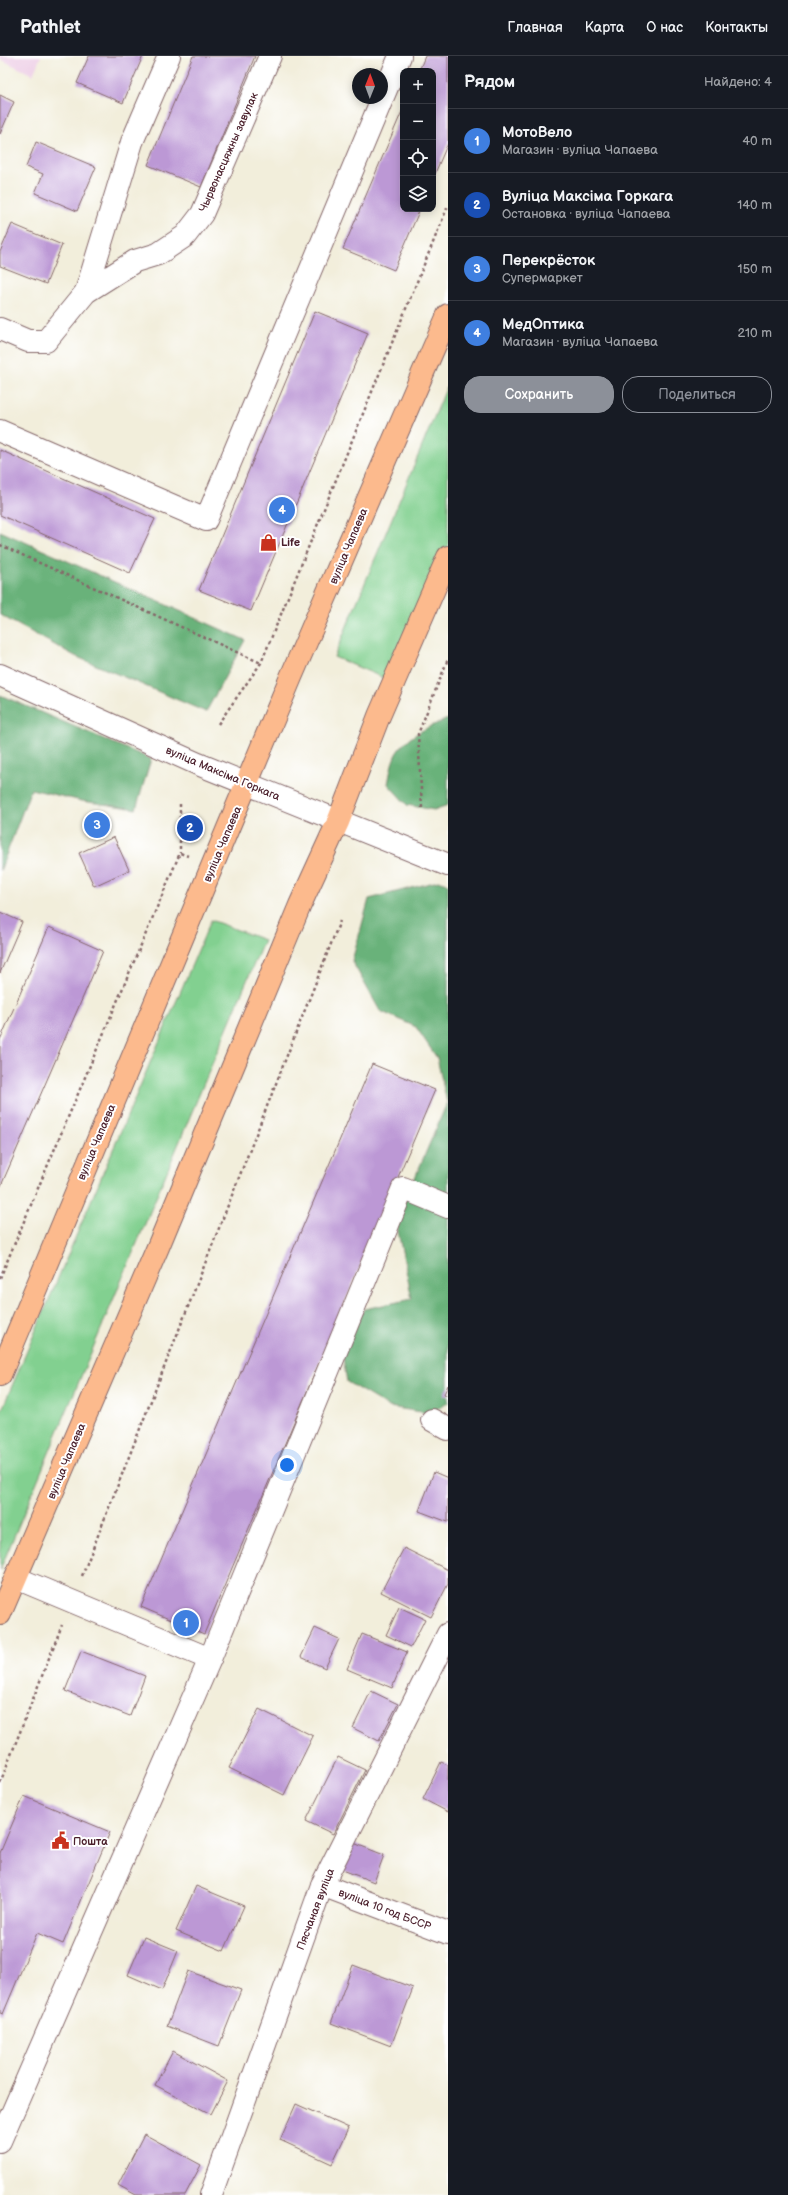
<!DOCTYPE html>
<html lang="ru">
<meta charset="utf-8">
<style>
body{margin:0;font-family:"Balsamiq Sans",sans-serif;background:#242831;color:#f1f3f6}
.controls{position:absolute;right:12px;top:12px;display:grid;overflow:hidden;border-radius:8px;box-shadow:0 2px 10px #0003}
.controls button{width:36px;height:36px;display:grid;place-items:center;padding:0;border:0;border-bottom:1px solid #363941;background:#171b24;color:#f1f3f6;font:20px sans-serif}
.compass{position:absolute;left:352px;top:12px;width:36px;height:36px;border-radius:50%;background:#171b24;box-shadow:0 2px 10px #0003;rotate:1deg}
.you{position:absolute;left:287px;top:1409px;width:14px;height:14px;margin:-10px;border:3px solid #fff;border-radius:50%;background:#1a73e8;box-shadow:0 0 0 6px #1a73e833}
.badge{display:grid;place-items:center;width:26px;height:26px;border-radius:50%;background:#8c9099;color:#fff;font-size:13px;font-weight:700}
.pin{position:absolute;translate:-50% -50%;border:2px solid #fff;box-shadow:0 1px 4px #0006}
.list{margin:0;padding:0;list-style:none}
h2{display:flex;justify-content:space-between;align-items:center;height:52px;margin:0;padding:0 16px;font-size:17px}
h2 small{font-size:13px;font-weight:400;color:#9ea1a6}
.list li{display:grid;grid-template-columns:26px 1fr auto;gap:12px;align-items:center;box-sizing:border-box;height:64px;padding:0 16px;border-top:1px solid #363941}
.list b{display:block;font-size:15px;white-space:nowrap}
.list p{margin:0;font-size:13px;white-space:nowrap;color:#9ea1a6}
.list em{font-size:13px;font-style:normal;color:#9ea1a6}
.actions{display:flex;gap:8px;padding:12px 16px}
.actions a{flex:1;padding:9px 0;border:1px solid #8c9099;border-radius:16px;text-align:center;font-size:14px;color:#8c9099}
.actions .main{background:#8c9099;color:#fff}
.icon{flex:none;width:22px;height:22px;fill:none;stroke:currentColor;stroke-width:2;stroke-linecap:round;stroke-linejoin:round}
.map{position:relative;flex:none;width:448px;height:2139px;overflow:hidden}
header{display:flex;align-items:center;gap:24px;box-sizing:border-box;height:56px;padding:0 20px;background:#171b24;border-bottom:1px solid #363941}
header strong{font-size:19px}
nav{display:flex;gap:22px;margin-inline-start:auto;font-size:14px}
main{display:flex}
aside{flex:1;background:#171b24}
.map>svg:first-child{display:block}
.built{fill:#eed0e7}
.green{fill:#82d090;stroke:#66785e}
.forest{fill:#69b27a;stroke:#5a6852}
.building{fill:#bc98d5}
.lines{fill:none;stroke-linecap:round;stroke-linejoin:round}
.minor-casing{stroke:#856769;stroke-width:24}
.major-casing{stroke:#856769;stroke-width:24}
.path{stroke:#856769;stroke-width:2.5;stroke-dasharray:3 3;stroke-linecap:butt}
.minor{stroke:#fff;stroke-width:22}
.major{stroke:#fcba8d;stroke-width:22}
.labels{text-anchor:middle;stroke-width:4;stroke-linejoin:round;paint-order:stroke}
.street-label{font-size:11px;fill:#4a1f2b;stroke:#fff}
.poi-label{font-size:11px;font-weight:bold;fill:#4a1f2b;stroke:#fff;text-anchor:start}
</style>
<header>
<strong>Pathlet</strong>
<nav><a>Главная</a><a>Карта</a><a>О нас</a><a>Контакты</a></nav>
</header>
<main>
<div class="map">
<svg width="448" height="2139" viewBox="0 0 448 2139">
<rect width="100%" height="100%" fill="#fff"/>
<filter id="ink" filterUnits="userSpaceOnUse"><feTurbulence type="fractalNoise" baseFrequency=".025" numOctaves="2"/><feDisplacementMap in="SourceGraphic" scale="8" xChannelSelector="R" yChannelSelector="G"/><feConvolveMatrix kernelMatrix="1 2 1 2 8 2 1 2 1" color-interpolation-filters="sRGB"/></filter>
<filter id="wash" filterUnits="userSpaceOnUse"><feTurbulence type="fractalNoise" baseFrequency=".012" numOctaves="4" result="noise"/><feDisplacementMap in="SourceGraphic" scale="16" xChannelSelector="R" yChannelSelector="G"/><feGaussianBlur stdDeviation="0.9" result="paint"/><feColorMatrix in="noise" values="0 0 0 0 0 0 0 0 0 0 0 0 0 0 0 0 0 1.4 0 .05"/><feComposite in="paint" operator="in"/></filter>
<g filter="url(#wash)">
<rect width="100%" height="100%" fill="#f2eedb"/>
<!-- built -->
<path class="built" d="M 0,0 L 41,0 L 33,19 L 0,3 Z"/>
<!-- green -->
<g class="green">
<path d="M 448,328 L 448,489 L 391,625 L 334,601 Z"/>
<path d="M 211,864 L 264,884 L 0,1514 L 0,1358 Z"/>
</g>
<!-- forest -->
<g class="forest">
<path d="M 0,475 L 245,584 L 206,656 L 75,600 L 0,559 Z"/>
<path d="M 0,639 L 151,703 L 136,753 L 82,745 L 31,733 L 0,815 Z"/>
<path d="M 448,663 L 448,749 L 434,754 L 407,749 L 388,728 C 390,719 391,708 395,700 C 404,681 430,670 448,663 Z"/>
<path d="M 438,825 L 448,828 L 448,1347 L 428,1357 L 389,1351 L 347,1326 L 341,1290 L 364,1253 L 412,1243 L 396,1166 L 447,1047 L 437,1002 L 416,971 L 380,955 L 352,905 L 369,843 Z"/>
</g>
<g id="blocks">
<!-- building -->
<g class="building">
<path d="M 89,0 L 143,0 L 123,47 L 77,27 Z"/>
<path d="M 193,0 L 255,0 L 201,131 L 148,109 Z"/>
<path d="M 425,0 L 448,0 L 448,87 L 433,122 L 433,15 L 419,15 Z"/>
<path d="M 0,39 L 14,46 L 0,78 Z"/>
<path d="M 403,53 L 403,153 L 420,153 L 394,214 L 343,193 Z"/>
<path d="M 36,86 L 96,111 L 77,155 L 35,137 L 43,118 L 26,111 Z"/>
<path d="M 12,168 L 62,189 L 46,228 L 0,210 L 0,196 Z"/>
<path d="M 315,255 L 368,277 L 251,555 L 199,534 Z"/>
<path d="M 0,394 L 155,463 L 130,517 L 0,459 Z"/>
<path d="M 114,781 L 129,814 L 94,830 L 79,797 Z"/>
<path d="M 0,856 L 22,866 L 0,917 Z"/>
<path d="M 49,871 L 103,895 L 0,1132 L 0,984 Z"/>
<path d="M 372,1008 L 435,1034 L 204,1578 L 141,1551 Z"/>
<path d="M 448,1329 L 448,1340 L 444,1338 Z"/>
<path d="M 434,1416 L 448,1422 L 448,1466 L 419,1455 Z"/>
<path d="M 404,1492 L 448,1514 L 448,1528 L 431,1561 L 381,1536 Z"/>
<path d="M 399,1551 L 425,1563 L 411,1591 L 386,1579 Z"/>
<path d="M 315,1572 L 339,1583 L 325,1612 L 301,1601 Z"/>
<path d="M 362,1578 L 407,1596 L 392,1632 L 347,1613 Z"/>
<path d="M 81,1595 L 145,1620 L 130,1660 L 65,1635 Z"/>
<path d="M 371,1635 L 398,1648 L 379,1685 L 353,1672 Z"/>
<path d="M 259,1653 L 313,1680 L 284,1739 L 229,1712 Z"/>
<path d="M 338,1701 L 365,1714 L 333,1778 L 306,1765 Z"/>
<path d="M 441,1706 L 448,1709 L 448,1756 L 423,1743 Z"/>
<path d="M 24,1740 L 110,1776 L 63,1888 L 37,1877 L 3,1958 L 0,1957 L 0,1797 Z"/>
<path d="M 351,1786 L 384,1799 L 374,1826 L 340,1813 Z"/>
<path d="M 196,1830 L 244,1850 L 224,1895 L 176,1875 Z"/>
<path d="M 144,1881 L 178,1895 L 162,1934 L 128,1919 Z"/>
<path d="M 353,1909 L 413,1932 L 391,1990 L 331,1967 Z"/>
<path d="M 188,1915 L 241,1934 L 219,1990 L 167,1970 Z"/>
<path d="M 173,1995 L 228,2025 L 211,2058 L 155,2029 Z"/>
<path d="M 296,2048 L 349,2072 L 332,2108 L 280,2084 Z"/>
<path d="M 144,2078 L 201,2109 L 185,2139 L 136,2139 L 118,2129 Z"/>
</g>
</g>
</g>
<g filter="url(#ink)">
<use href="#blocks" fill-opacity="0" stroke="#856769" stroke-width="1"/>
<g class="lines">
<defs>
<g id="minor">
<path d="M 86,236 L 132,86 L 169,0"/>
<path d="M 0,273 L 28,285 L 46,285 L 86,236 L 135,205 L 158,198 L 185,180 L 202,158 L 270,0"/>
<path d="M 0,375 L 206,464 L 400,0"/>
<path d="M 0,619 L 198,708 L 448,809"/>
<path d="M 432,1364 L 448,1373"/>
<path d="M 210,1603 L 403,1132 L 448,1151"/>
<path d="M 322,1829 L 448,1877"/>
<path d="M 0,2085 L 210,1603 L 16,1522"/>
<path d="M 211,2139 L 322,1829 L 448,1578"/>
</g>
<g id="major">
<path d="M 0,1319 L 291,621 L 448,259"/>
<path d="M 0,1558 L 158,1191 L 300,849 L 338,766 L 379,660 L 448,501"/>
</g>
</defs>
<!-- minor casing -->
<use href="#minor" class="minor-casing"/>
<!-- major casing -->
<use href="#major" class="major-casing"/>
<!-- path -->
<g class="path">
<path d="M 0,489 L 261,607"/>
<path d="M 218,668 L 261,607 L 448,150"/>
<path d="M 180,748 L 180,797"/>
<path d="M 422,752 L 418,678 L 448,603"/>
<path d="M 0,1222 L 180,797 L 188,800"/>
<path d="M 82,1520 L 340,865"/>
<path d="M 0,1727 L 62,1569"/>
</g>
<!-- minor -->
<use href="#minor" class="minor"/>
<!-- major -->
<use href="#major" class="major"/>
</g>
</g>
<!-- icons -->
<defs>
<symbol id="shop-bare" viewBox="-9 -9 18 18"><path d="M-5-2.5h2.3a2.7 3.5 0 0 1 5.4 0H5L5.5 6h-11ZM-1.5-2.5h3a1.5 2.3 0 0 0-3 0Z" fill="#c8321e" stroke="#fff" stroke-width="2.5" paint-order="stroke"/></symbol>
<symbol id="civic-bare" viewBox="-9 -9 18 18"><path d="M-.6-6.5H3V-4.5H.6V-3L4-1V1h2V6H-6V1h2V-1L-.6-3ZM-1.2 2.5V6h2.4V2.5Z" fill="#c8321e" stroke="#fff" stroke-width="2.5" paint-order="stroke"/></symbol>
</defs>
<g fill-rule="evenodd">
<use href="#shop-bare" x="256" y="474" width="25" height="25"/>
<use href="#civic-bare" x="48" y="1772" width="25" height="25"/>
</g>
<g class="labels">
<!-- street labels -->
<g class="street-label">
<text transform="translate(228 96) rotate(-66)" y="4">Чырвонасцяжны завулак</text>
<text transform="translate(348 490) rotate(-67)" y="4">вуліца Чапаева</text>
<text transform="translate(223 717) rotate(23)" y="4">вуліца Максіма Горкага</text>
<text transform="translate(222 788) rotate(-67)" y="4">вуліца Чапаева</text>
<text transform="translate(96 1086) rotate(-67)" y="4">вуліца Чапаева</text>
<text transform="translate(66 1405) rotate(-67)" y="4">вуліца Чапаева</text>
<text transform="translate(315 1853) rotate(-69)" y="4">Пясчаная вуліца</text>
<text transform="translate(385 1853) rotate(21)" y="4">вуліца 10 год БССР</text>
</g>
<!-- poi labels -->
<g class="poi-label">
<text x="281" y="490">Life</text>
<text x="73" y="1789">Пошта</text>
</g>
</g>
</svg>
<div class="controls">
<button>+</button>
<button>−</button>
<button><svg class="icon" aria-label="locate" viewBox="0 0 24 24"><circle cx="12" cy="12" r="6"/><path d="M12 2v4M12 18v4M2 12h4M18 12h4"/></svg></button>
<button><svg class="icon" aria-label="layers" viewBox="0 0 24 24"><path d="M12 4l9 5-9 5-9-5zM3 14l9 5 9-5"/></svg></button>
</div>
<svg class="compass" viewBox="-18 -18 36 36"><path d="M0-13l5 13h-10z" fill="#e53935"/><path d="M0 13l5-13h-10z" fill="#9ea1a6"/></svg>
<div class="you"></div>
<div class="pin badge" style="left:186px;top:1567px;background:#3f7fe0">1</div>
<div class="pin badge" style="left:190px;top:772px;background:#1a4fb4">2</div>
<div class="pin badge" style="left:97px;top:769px;background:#3f7fe0">3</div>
<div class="pin badge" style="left:282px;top:454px;background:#3f7fe0">4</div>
</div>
<aside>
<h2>Рядом<small>Найдено: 4</small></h2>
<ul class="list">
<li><span class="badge" style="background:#3f7fe0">1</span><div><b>МотоВело</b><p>Магазин · вуліца Чапаева</p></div><em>40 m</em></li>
<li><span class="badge" style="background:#1a4fb4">2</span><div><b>Вуліца Максіма Горкага</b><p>Остановка · вуліца Чапаева</p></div><em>140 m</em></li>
<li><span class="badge" style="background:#3f7fe0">3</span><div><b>Перекрёсток</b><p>Супермаркет</p></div><em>150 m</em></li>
<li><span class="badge" style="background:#3f7fe0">4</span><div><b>МедОптика</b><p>Магазин · вуліца Чапаева</p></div><em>210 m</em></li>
</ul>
<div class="actions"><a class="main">Сохранить</a><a>Поделиться</a></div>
</aside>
</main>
